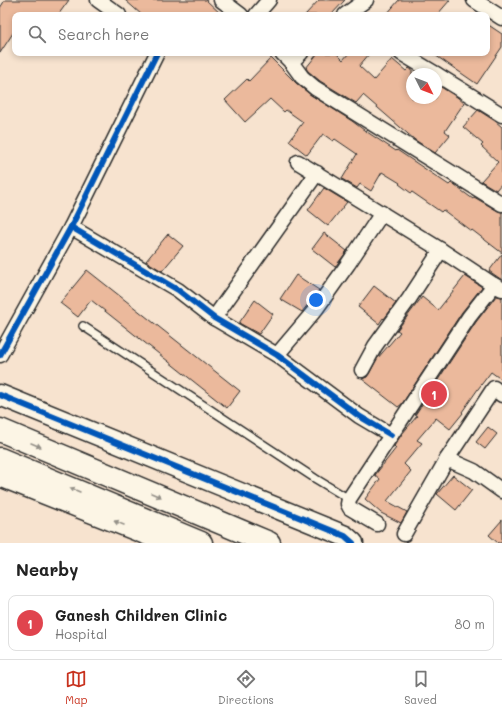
<!DOCTYPE html>
<style>
body{margin:0;font-family:Mali,sans-serif;background:#f2f2f2;color:#222}
.compass{position:absolute;left:406px;top:68px;width:36px;height:36px;border-radius:50%;background:#fff;box-shadow:0 2px 6px #0003;rotate:132deg}
.you{position:absolute;left:316px;top:300px;width:14px;height:14px;margin:-10px;border:3px solid #fff;border-radius:50%;background:#1a73e8;box-shadow:0 0 0 6px #1a73e833}
.badge{display:grid;place-items:center;width:26px;height:26px;border-radius:50%;background:#c8321e;color:#fff;font-size:13px;font-weight:700}
.pin{position:absolute;translate:-50% -50%;border:2px solid #fff;box-shadow:0 1px 4px #0006}
.list{margin:0;padding:0;list-style:none}
h2{display:flex;justify-content:space-between;align-items:center;height:52px;margin:0;padding:0 16px;font-size:17px}
h2 small{font-size:13px;font-weight:400;color:#767676}
.list li{display:grid;grid-template-columns:26px 1fr auto;gap:12px;align-items:center;box-sizing:border-box;height:56px;margin:0 8px 8px;padding:0 8px;border:1px solid #e0e0e0;border-radius:8px}
.list b{display:block;font-size:15px;white-space:nowrap}
.list p{margin:0;font-size:13px;white-space:nowrap;color:#767676}
.list em{font-size:13px;font-style:normal;color:#767676}
.icon{flex:none;width:22px;height:22px;fill:none;stroke:currentColor;stroke-width:2;stroke-linecap:round;stroke-linejoin:round}
.map{position:relative;flex:none;width:502px;height:543px;overflow:hidden}
.search{position:absolute;background:#fff;box-shadow:0 2px 6px #0003;left:12px;right:12px;top:12px;height:44px;display:flex;align-items:center;gap:10px;box-sizing:border-box;padding:0 14px;border-radius:8px;color:#767676;font-size:15px}
.sheet{height:116px;background:#fff}
nav{display:flex;justify-content:space-around;align-items:center;box-sizing:border-box;height:56px;border-top:1px solid #e0e0e0;background:#fff;font-size:11px;color:#767676}
nav a{display:grid;justify-items:center;gap:2px}
nav .on{color:#c8321e}
.map>svg:first-child{display:block}
.building{fill:#ebb99c;stroke:#2b2b2b}
.lines{fill:none;stroke-linecap:round;stroke-linejoin:round}
.lane-casing{stroke:#2b2b2b;stroke-width:10}
.street-casing{stroke:#2b2b2b;stroke-width:17}
.secondary-casing{stroke:#2b2b2b;stroke-width:23}
.highway-casing{stroke:#2b2b2b;stroke-width:25}
.lane{stroke:#fcf5e5;stroke-width:7}
.street{stroke:#fcf5e5;stroke-width:14}
.secondary{stroke:#fcf5e5;stroke-width:20}
.highway{stroke:#fcf5e5;stroke-width:22}
.cycleway-casing{stroke:#fcf5e5;stroke-width:8}
.cycleway{stroke:#0057b8;stroke-width:6}
.oneway{fill:#949088}
</style>
<div class="map">
<svg width="502" height="543" viewBox="0 0 502 543">
<rect width="100%" height="100%" fill="#f7e3cf"/>
<filter id="ink" filterUnits="userSpaceOnUse"><feTurbulence type="fractalNoise" baseFrequency=".025" numOctaves="2"/><feDisplacementMap in="SourceGraphic" scale="8" xChannelSelector="R" yChannelSelector="G"/><feConvolveMatrix kernelMatrix="1 2 1 2 8 2 1 2 1" color-interpolation-filters="sRGB"/></filter>
<g filter="url(#ink)">
<!-- building -->
<g class="building">
<path d="M 5,0 L 69,0 L 58,15 L 15,15 L 15,30 L 0,53 L 0,8 Z"/>
<path d="M 125,0 L 206,0 L 222,15 L 142,15 Z"/>
<path d="M 319,0 L 345,0 L 331,15 L 305,15 Z"/>
<path d="M 399,0 L 450,0 L 437,15 L 386,15 Z"/>
<path d="M 487,24 L 502,34 L 502,47 L 477,84 L 432,53 L 487,53 Z"/>
<path d="M 318,53 L 336,53 L 343,60 L 349,53 L 370,53 L 359,66 L 374,80 L 392,59 L 406,71 L 409,68 L 412,70 L 412,98 L 436,98 L 436,84 L 457,97 L 464,103 L 445,131 L 450,135 L 435,153 L 415,140 L 363,95 L 356,103 L 320,81 L 308,71 L 306,68 Z"/>
<path d="M 271,58 L 296,83 L 311,95 L 352,121 L 364,130 L 396,151 L 397,150 L 449,185 L 451,183 L 473,199 L 474,197 L 498,211 L 502,212 L 502,253 L 472,230 L 471,231 L 443,210 L 441,212 L 412,192 L 411,193 L 399,184 L 400,183 L 382,172 L 371,191 L 360,184 L 357,188 L 342,179 L 357,154 L 335,139 L 333,141 L 323,134 L 307,155 L 289,141 L 303,122 L 286,110 L 284,112 L 270,99 L 245,122 L 225,100 L 247,79 L 249,81 Z"/>
<path d="M 478,110 L 495,121 L 502,127 L 502,183 L 496,190 L 481,181 L 498,162 L 481,146 L 483,144 L 463,127 Z"/>
<path d="M 324,188 L 347,202 L 328,226 L 308,210 Z"/>
<path d="M 324,233 L 347,251 L 335,267 L 312,249 Z"/>
<path d="M 168,234 L 183,246 L 162,271 L 146,261 Z"/>
<path d="M 502,254 L 502,280 L 489,271 Z"/>
<path d="M 87,270 L 240,391 L 227,408 L 91,300 L 78,317 L 60,303 Z"/>
<path d="M 296,275 L 319,290 L 302,312 L 280,299 Z"/>
<path d="M 465,276 L 482,287 L 462,312 L 402,404 L 398,407 L 362,379 L 367,377 L 369,374 L 377,359 L 400,332 L 397,330 L 422,297 L 438,310 Z"/>
<path d="M 374,286 L 396,303 L 384,319 L 383,318 L 379,324 L 358,307 Z"/>
<path d="M 496,296 L 502,297 L 502,380 L 491,372 L 478,389 L 462,412 L 463,413 L 450,429 L 436,418 L 417,440 L 422,443 L 404,464 L 411,471 L 387,501 L 407,512 L 401,523 L 381,513 L 365,499 L 380,479 L 375,475 L 396,448 L 394,446 L 402,434 L 417,416 L 415,415 L 476,322 Z"/>
<path d="M 255,300 L 273,314 L 259,334 L 239,323 Z"/>
<path d="M 488,427 L 497,434 L 485,449 L 476,442 Z"/>
<path d="M 453,475 L 472,490 L 456,510 L 437,494 Z"/>
<path d="M 502,520 L 502,543 L 498,543 L 489,535 Z"/>
</g>
<g class="lines">
<defs>
<path id="lane" d="M 83,326 L 316,479 L 349,499"/>
<g id="street">
<path d="M 98,0 L 119,15"/>
<path d="M 221,0 L 241,15"/>
<path d="M 474,0 L 502,18"/>
<path d="M 256,15 L 269,0"/>
<path d="M 345,15 L 366,0"/>
<path d="M 282,53 L 291,62 L 302,77 L 315,88 L 502,204"/>
<path d="M 401,53 L 436,74"/>
<path d="M 291,62 L 301,53"/>
<path d="M 436,74 L 502,115"/>
<path d="M 298,162 L 441,250 L 494,285 L 502,289"/>
<path d="M 71,227 L 178,290 L 214,318 L 277,355 L 359,416 L 391,435"/>
<path d="M 214,318 L 317,173"/>
<path d="M 0,355 L 71,227 L 157,53"/>
<path d="M 277,355 L 316,309 L 348,264 L 382,213"/>
<path d="M 362,370 L 375,346 L 409,299 L 441,250"/>
<path d="M 447,459 L 474,471 L 502,491"/>
<path d="M 377,524 L 350,508 L 348,504 L 349,499 L 469,317 L 494,285"/>
<path d="M 404,534 L 447,459 L 494,388 L 502,395"/>
</g>
<g id="secondary">
<path d="M 0,395 L 345,536 L 353,543"/>
<path d="M 0,476 L 168,543"/>
</g>
<g id="highway">
<path d="M 0,430 L 269,543"/>
<path d="M 0,459 L 201,543"/>
</g>
</defs>
<!-- lane casing -->
<use href="#lane" class="lane-casing"/>
<!-- street casing -->
<use href="#street" class="street-casing"/>
<!-- secondary casing -->
<use href="#secondary" class="secondary-casing"/>
<!-- highway casing -->
<use href="#highway" class="highway-casing"/>
<!-- lane -->
<use href="#lane" class="lane"/>
<!-- street -->
<use href="#street" class="street"/>
<!-- secondary -->
<use href="#secondary" class="secondary"/>
<!-- highway -->
<use href="#highway" class="highway"/>
<defs>
<g id="cycleway">
<path d="M 71,227 L 178,290 L 214,318 L 277,355 L 359,416 L 391,435"/>
<path d="M 0,355 L 71,227 L 157,53"/>
<path d="M 0,395 L 345,536 L 353,543"/>
</g>
</defs>
<!-- cycleway casing -->
<use href="#cycleway" class="cycleway-casing"/>
<!-- cycleway -->
<use href="#cycleway" class="cycleway"/>
</g>
<!-- one-way arrows -->
<defs><path id="oneway-solid" d="M-6-.8H1V-3.2L6.5 0L1 3.2V.8H-6Z"/></defs>
<g class="oneway">
<use href="#oneway-solid" transform="translate(36 445) rotate(23)"/>
<use href="#oneway-solid" transform="translate(75 490) rotate(-157)"/>
<use href="#oneway-solid" transform="translate(156 495) rotate(23)"/>
<use href="#oneway-solid" transform="translate(119 523) rotate(-158)"/>
</g>
</g>
</svg>
<svg class="compass" viewBox="-18 -18 36 36"><path d="M0-13l5 13h-10z" fill="#e53935"/><path d="M0 13l5-13h-10z" fill="#767676"/></svg>
<div class="you"></div>
<div class="pin badge" style="left:434px;top:394px;background:#e0444e">1</div>
<div class="search"><svg class="icon" aria-label="search" viewBox="0 0 24 24"><circle cx="10" cy="10" r="6"/><path d="M15 15l6 6"/></svg>Search here</div>
</div>
<section class="sheet">
<h2>Nearby<small></small></h2>
<ul class="list">
<li><span class="badge" style="background:#e0444e">1</span><div><b>Ganesh Children Clinic</b><p>Hospital</p></div><em>80 m</em></li>
</ul>
</section>
<nav>
<a class="on"><svg class="icon" aria-label="map" viewBox="0 0 24 24"><path d="M3 6l6-2 6 2 6-2v14l-6 2-6-2-6 2zM9 4v14M15 6v14"/></svg>Map</a>
<a><svg class="icon" aria-label="directions" viewBox="0 0 24 24"><path d="M12 3l9 9-9 9-9-9zM9 14v-3h6M13 9l2 2-2 2"/></svg>Directions</a>
<a><svg class="icon" aria-label="saved" viewBox="0 0 24 24"><path d="M7 4h10v16l-5-4-5 4z"/></svg>Saved</a>
</nav>
